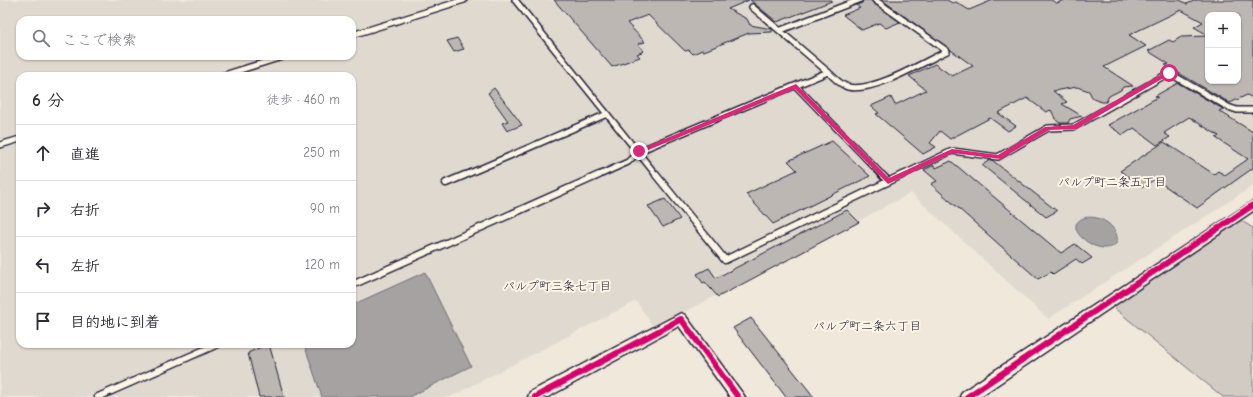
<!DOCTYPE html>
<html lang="ja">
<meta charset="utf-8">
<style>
body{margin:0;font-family:"Comic Neue","Klee One",sans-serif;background:#f7f7f7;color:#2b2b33}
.controls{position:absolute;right:12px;top:12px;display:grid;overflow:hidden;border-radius:8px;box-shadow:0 1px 3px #0004}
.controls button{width:36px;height:36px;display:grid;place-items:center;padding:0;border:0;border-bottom:1px solid #e1e1e2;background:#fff;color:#2b2b33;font:20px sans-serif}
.stop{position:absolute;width:12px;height:12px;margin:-9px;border:3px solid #db2777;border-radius:50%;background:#fff}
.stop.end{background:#db2777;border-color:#fff;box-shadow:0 1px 4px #0008}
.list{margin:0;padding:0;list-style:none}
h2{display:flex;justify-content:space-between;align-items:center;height:52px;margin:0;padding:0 16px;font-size:17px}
h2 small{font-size:13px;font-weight:400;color:#7c7c81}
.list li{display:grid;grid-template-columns:26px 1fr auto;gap:12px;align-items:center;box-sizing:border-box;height:56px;padding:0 16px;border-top:1px solid #e1e1e2}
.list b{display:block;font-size:15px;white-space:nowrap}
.list em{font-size:13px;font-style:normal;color:#7c7c81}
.icon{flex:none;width:22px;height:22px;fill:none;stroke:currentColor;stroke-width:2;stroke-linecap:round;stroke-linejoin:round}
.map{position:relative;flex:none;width:1253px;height:397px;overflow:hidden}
.search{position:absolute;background:#fff;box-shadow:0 1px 3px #0004;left:16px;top:16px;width:340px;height:44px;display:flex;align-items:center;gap:10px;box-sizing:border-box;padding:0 14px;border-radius:12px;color:#7c7c81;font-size:15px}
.panel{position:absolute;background:#fff;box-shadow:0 1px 3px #0004;left:16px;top:72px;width:340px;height:276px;border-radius:12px}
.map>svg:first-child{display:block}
.built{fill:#e0d9cf;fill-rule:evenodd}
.green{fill:#d1cbc3;stroke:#7a767f}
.water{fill:#a6a2a2;stroke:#716f79}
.building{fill:#bcb7b3;stroke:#22223b}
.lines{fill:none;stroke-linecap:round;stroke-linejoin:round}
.service-far1-casing{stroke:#22223b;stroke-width:8}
.service-casing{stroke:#22223b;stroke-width:9}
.minor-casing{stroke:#22223b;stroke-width:3}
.service-far1{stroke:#fcf5e5;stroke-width:5}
.service{stroke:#fcf5e5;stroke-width:6}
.minor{fill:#fcf5e5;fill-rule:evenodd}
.cycleway-casing{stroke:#fcf5e5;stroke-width:9}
.cycleway{stroke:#d6006c;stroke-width:6}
.route{fill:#db2777}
.labels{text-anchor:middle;stroke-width:4;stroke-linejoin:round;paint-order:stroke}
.neighbourhood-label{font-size:12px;fill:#22223b;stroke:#fcf5e5}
</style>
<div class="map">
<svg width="1253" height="397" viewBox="0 0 1253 397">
<rect width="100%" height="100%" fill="#efe8db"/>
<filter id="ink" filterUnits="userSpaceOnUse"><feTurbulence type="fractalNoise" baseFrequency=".025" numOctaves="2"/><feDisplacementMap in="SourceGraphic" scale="8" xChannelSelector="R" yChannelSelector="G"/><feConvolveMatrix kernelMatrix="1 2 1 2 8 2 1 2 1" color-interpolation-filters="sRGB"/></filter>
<g filter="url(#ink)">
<!-- built -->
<path class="built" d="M 0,0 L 1253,0 L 1253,186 L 1048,319 L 911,193 L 654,328 L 636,301 L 450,397 L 0,397 ZM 1208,15 L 1238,15 L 1238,81 L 1208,81 ZM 20,20 L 352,20 L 352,56 L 20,56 ZM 20,76 L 352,76 L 352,344 L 20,344 Z"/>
<!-- green -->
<path class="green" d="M 1240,220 L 1253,228 L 1253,397 L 1223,397 L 1113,307 Z"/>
<!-- water -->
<g class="water">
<path d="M 1088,217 C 1094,217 1100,218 1106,222 C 1119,230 1124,249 1103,248 C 1087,247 1060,223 1088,217 Z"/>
<path d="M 425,272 L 471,366 L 409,397 L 322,397 L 304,344 L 352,344 L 352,305 Z"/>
</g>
<!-- building -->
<g class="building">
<path d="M 554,0 L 749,0 L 728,9 L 747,19 L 750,25 L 772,29 L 772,32 L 749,33 L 704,51 L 702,50 L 693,54 L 689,50 L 685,51 L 648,15 L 627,23 L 645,42 L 638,44 L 644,51 L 637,54 L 640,57 L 612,67 Z"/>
<path d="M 750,0 L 832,0 L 832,1 L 777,22 Z"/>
<path d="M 863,0 L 871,0 L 873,3 L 900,22 L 886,28 L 879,23 L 862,30 L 843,15 L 860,8 L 856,5 L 862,3 Z"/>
<path d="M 882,0 L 947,0 L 952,3 L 956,2 L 969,10 L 993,0 L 1051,0 L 1057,3 L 1064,0 L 1180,0 L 1187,4 L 1196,0 L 1253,0 L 1253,98 L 1247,95 L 1230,103 L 1165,65 L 1169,64 L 1148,51 L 1169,40 L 1173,42 L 1181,37 L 1208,36 L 1208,81 L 1238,81 L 1238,15 L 1208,15 L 1208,35 L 1194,27 L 1203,22 L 1181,10 L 1129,35 L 1146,46 L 1104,67 L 1133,86 L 1123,87 L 1121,90 L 1109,96 L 1106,102 L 1102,102 L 1093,99 L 1089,91 L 1077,87 L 1053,91 L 1067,102 L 1062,104 L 1082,116 L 1070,119 L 1068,123 L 1060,123 L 1056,120 L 1051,110 L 1046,112 L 1027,98 L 998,113 L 1016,126 L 1008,131 L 990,118 L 950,139 L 940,131 L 930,143 L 936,147 L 923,154 L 876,114 L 879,113 L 871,106 L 891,97 L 895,105 L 926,90 L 909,76 L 935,64 L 952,76 L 973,66 Z"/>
<path d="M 457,38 L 464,49 L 454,52 L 447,41 Z"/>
<path d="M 1178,83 L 1223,109 L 1219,111 L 1253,132 L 1253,168 L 1197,208 L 1155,179 L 1143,187 L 1120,171 L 1164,142 L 1214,174 L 1218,171 L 1225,175 L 1248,159 L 1216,138 L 1219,136 L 1189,117 L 1164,133 L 1170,137 L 1157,145 L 1134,128 L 1123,135 L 1108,125 L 1158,97 L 1155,96 Z"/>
<path d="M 494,88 L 517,118 L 522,125 L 507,131 L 502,123 L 508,121 L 488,93 Z"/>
<path d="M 832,141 L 870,176 L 773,224 L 746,194 L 797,170 L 788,161 Z"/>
<path d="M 990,160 L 992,160 L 1057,211 L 1046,217 L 982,165 Z"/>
<path d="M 951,161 L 1061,253 L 1075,244 L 1092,258 L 1082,264 L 1076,259 L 1053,274 L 1051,272 L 1038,279 L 931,184 L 937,181 L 924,170 L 934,165 L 936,168 Z"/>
<path d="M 665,199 L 680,219 L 663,227 L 648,206 Z"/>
<path d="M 847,210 L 859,222 L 718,297 L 705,282 L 703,283 L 697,274 L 709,268 L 716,278 Z"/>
<path d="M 751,318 L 814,397 L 786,397 L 733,328 Z"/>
<path d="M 267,344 L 269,344 L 284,397 L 259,397 L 248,353 Z"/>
</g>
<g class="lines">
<defs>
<g id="service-far1">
<path d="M 515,0 L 657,176"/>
<path d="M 781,30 L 859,0"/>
<path d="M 352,35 L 464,0"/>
<path d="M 828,72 C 834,77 840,85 848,87 C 873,93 924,62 947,51 L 875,0"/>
<path d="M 221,76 L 285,56"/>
<path d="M 796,86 L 883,176"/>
<path d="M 0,145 L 20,139"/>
<path d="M 463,176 L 607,114"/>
<path d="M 597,176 L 628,162 L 639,151 L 828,72 L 752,7"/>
<path d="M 900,176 L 952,151 L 998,157 L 1048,128 L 1074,127 L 1169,73 L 1228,107 L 1237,110 L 1253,110"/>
</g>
<g id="service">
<path d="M 656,175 L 725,260 L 902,175"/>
<path d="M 882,175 L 888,181"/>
<path d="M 446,183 L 465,175"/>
<path d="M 352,285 L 599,175"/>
<path d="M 98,397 L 218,344"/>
</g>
<g id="minor">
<path d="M 1253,201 L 1253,211 L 979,397 L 960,397 L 962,392 Z"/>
<path d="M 681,313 L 685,315 L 745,397 L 730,397 L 679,326 L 548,397 L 528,397 L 530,392 Z"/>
</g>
</defs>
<!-- service-far1 casing -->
<use href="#service-far1" class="service-far1-casing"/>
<!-- service casing -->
<use href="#service" class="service-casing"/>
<!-- minor casing -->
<use href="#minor" class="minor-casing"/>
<!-- service-far1 -->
<use href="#service-far1" class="service-far1"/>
<!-- service -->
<use href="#service" class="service"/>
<!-- minor -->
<use href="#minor" class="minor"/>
<defs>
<g id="cycleway">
<path d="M 535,397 L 681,319 L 738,397"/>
<path d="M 967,397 L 1253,205"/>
</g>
</defs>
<!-- cycleway casing -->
<use href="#cycleway" class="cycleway-casing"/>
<!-- cycleway -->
<use href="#cycleway" class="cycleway"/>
</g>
</g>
<!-- route -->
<path class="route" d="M 1167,71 L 1172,73 L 1076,129 L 1049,130 L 1001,159 L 953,153 L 888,184 L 795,89 L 641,153 L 636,151 L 796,84 L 889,178 L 952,149 L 998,155 L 1045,127 L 1073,125 Z"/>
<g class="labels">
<!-- neighbourhood labels -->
<g class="neighbourhood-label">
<text x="1112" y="186">パルプ町二条五丁目</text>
<text x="557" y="290">パルプ町三条七丁目</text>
<text x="867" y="330">パルプ町二条六丁目</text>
</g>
</g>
</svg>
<div class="controls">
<button>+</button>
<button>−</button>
</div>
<div class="stop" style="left:1169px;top:73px"></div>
<div class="stop end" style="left:639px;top:151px"></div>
<div class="search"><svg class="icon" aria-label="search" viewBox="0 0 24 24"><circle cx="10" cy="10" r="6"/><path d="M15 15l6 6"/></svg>ここで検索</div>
<section class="panel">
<h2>6 分<small>徒歩 · 460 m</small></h2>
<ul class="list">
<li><svg class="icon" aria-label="ahead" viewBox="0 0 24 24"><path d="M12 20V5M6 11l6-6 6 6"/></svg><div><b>直進</b></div><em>250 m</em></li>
<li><svg class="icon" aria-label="right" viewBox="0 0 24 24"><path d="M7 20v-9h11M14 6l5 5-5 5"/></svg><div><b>右折</b></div><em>90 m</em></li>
<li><svg class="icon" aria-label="left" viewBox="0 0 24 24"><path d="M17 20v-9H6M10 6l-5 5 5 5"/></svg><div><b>左折</b></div><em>120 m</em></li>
<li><svg class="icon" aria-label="arrive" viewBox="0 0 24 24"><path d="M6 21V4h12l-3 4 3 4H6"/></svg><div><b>目的地に到着</b></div></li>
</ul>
</section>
</div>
